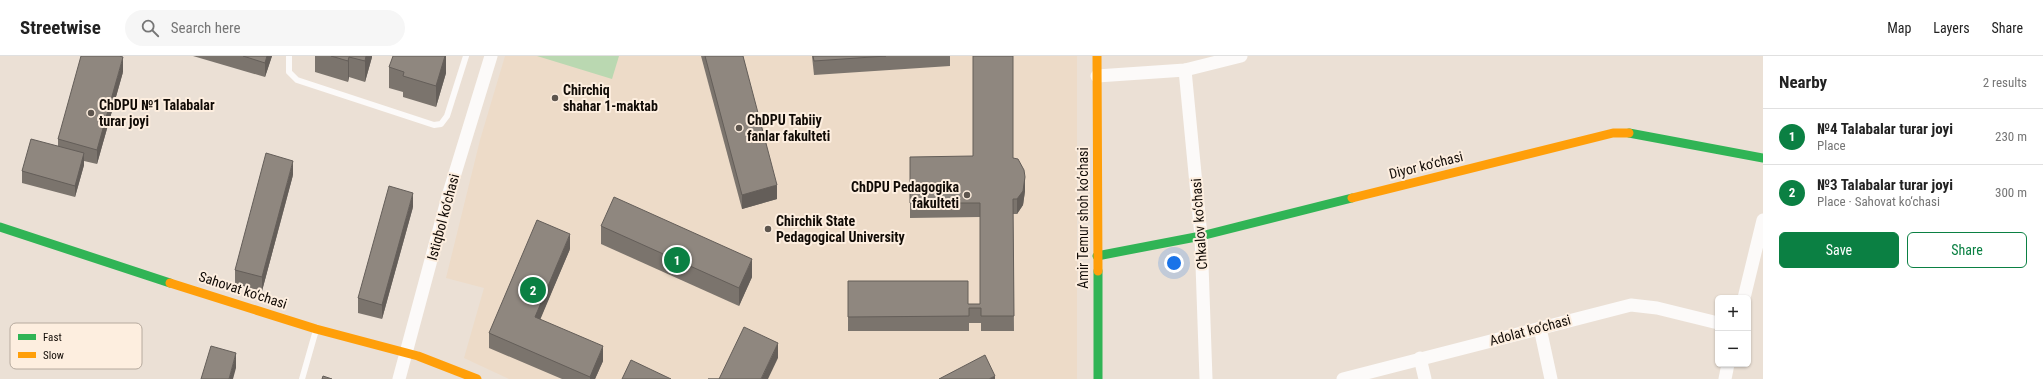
<!DOCTYPE html>
<meta charset="utf-8">
<style>
body{margin:0;font-family:"Roboto Condensed",sans-serif;background:#f6f6f6;color:#222}
.controls{position:absolute;right:12px;bottom:12px;display:grid;overflow:hidden;border-radius:6px;box-shadow:0 1px 3px #0004}
.controls button{width:36px;height:36px;display:grid;place-items:center;padding:0;border:0;border-bottom:1px solid #e0e0e0;background:#fff;color:#222;font:20px sans-serif}
.you{position:absolute;left:1174px;top:207px;width:14px;height:14px;margin:-10px;border:3px solid #fff;border-radius:50%;background:#1a73e8;box-shadow:0 0 0 6px #1a73e833}
.badge{display:grid;place-items:center;width:26px;height:26px;border-radius:50%;background:#0b8043;color:#fff;font-size:13px;font-weight:700}
.pin{position:absolute;translate:-50% -50%;border:2px solid #fff;box-shadow:0 1px 4px #0006}
.list{margin:0;padding:0;list-style:none}
h2{display:flex;justify-content:space-between;align-items:center;height:52px;margin:0;padding:0 16px;font-size:17px}
h2 small{font-size:13px;font-weight:400;color:#767676}
.list li{display:grid;grid-template-columns:26px 1fr auto;gap:12px;align-items:center;box-sizing:border-box;height:56px;padding:0 16px;border-top:1px solid #e0e0e0}
.list b{display:block;font-size:15px;white-space:nowrap}
.list p{margin:0;font-size:13px;white-space:nowrap;color:#767676}
.list em{font-size:13px;font-style:normal;color:#767676}
.actions{display:flex;gap:8px;padding:12px 16px}
.actions a{flex:1;padding:9px 0;border:1px solid #0b8043;border-radius:6px;text-align:center;font-size:14px;color:#0b8043}
.actions .main{background:#0b8043;color:#fff}
.icon{flex:none;width:22px;height:22px;fill:none;stroke:currentColor;stroke-width:2;stroke-linecap:round;stroke-linejoin:round}
.map{position:relative;flex:none;width:1763px;height:323px;overflow:hidden}
header{display:flex;align-items:center;gap:24px;box-sizing:border-box;height:56px;padding:0 20px;background:#fff;border-bottom:1px solid #e0e0e0}
header strong{font-size:19px}
nav{display:flex;gap:22px;margin-inline-start:auto;font-size:14px}
.search{width:280px;height:36px;background:#f6f6f6;display:flex;align-items:center;gap:10px;box-sizing:border-box;padding:0 14px;border-radius:22px;color:#767676;font-size:15px}
main{display:flex}
aside{flex:1;background:#fff}
.map>svg:first-child{display:block}
.built{fill:#eddbc8}
.green{fill:#bad8b1}
.lines{fill:none;stroke-linecap:round;stroke-linejoin:round}
.lane{stroke:#fcfaf9;stroke-width:6}
.street{stroke:#fcfaf9;stroke-width:13}
.fast{stroke:#30b455;stroke-width:9}
.slow{stroke:#ff9f0a;stroke-width:9}
.wall{fill:#7b746d}
.shaded-wall{fill:#645e59}
.building{fill:#8f877f;stroke:#645e59}
.poi-dot{fill:#5d554e;stroke:#fdeedf;stroke-width:1.5}
.labels{text-anchor:middle;stroke-width:4;stroke-linejoin:round;paint-order:stroke}
.poi-label{font-size:14px;font-weight:bold;fill:#100a05;stroke:#fdeedf;text-anchor:start}
.street-label{font-size:14px;fill:#100a05;stroke:#fdeedf}
.key{fill:#fdeedf;stroke:#b6aa9e;stroke-width:1}
.key-label{font-size:11px;fill:#100a05}
</style>
<header>
<strong>Streetwise</strong>
<div class="search"><svg class="icon" aria-label="search" viewBox="0 0 24 24"><circle cx="10" cy="10" r="6"/><path d="M15 15l6 6"/></svg>Search here</div>
<nav><a>Map</a><a>Layers</a><a>Share</a></nav>
</header>
<main>
<div class="map">
<svg width="1763" height="323" viewBox="0 0 1763 323">
<rect width="100%" height="100%" fill="#ebe0d5"/>
<!-- built -->
<path class="built" d="M 505,0 L 1077,0 L 1077,323 L 509,323 L 464,302 L 484,232 L 446,222 L 480,84 Z"/>
<!-- green -->
<path class="green" d="M 537,0 L 619,0 L 612,23 Z"/>
<g class="lines">
<!-- lane -->
<g class="lane">
<path d="M 289,0 L 289,16 L 297,24 L 434,69 L 441,68 L 447,60 L 466,0"/>
<path d="M 302,323 L 316,274"/>
</g>
<!-- street -->
<g class="street">
<path d="M 1185,14 L 1201,180 L 1206,323"/>
<path d="M 1097,20 L 1185,14 L 1241,0"/>
<path d="M 1744,242 L 1763,164"/>
<path d="M 1540,272 L 1551,323"/>
<path d="M 1420,302 L 1425,323"/>
<path d="M 399,323 L 449,137 L 491,0"/>
<path d="M 1343,323 L 1631,249 L 1657,252 L 1718,267"/>
<path d="M 1725,323 L 1728,308"/>
</g>
<!-- fast -->
<g class="fast">
<path d="M 1629,77 L 1763,102"/>
<path d="M 0,171 L 170,227"/>
<path d="M 1097,200 L 1201,180 L 1352,142"/>
<path d="M 1098,215 L 1098,323"/>
</g>
<!-- slow -->
<g class="slow">
<path d="M 1097,0 L 1098,215"/>
<path d="M 1352,142 L 1613,77 L 1629,77"/>
<path d="M 170,227 L 316,273 L 418,300 L 477,323"/>
</g>
</g>
<!-- wall -->
<g class="wall">
<path d="M 193,0 L 272,0 L 265,21 Z"/>
<path d="M 315,0 L 372,0 L 372,1 L 365,26 L 349,21 L 348,26 L 315,16 Z"/>
<path d="M 446,0 L 446,17 L 436,51 L 403,41 L 403,36 L 389,32 L 389,11 Z"/>
<path d="M 701,0 L 743,0 L 777,143 L 742,153 Z"/>
<path d="M 812,0 L 950,0 L 950,10 L 814,19 Z"/>
<path d="M 123,16 L 97,108 L 84,105 L 84,109 L 75,141 L 22,127 L 22,115 L 58,90 L 58,83 Z"/>
<path d="M 910,101 L 1013,102 L 1025,135 L 1023,149 L 1017,158 L 1013,158 L 1014,275 L 981,275 L 981,267 L 969,267 L 969,275 L 848,275 L 848,225 L 968,248 L 980,248 L 980,161 L 910,162 Z"/>
<path d="M 293,119 L 262,235 L 235,228 L 235,214 Z"/>
<path d="M 413,151 L 382,263 L 358,257 L 358,242 Z"/>
<path d="M 601,170 L 752,221 L 739,250 L 601,188 Z"/>
<path d="M 570,193 L 540,263 L 603,305 L 595,323 L 562,323 L 489,292 L 489,277 Z"/>
</g>
<!-- shaded-wall -->
<g class="shaded-wall">
<path d="M 267,0 L 272,0 L 265,21 L 265,7 Z"/>
<path d="M 366,0 L 372,0 L 372,1 L 365,26 L 365,5 Z"/>
<path d="M 445,0 L 446,0 L 446,17 L 436,51 L 436,30 Z"/>
<path d="M 123,1 L 123,16 L 97,108 L 97,94 Z"/>
<path d="M 349,1 L 349,21 L 348,26 L 348,5 Z"/>
<path d="M 84,97 L 84,109 L 75,141 L 75,130 Z"/>
<path d="M 293,105 L 293,119 L 262,235 L 262,221 Z"/>
<path d="M 1025,121 L 1025,135 L 1023,149 L 1017,158 L 1017,143 Z"/>
<path d="M 777,129 L 777,143 L 742,153 L 742,139 Z"/>
<path d="M 413,137 L 413,151 L 382,263 L 382,249 Z"/>
<path d="M 570,178 L 570,193 L 535,276 L 535,261 Z"/>
<path d="M 752,203 L 752,221 L 739,250 L 739,232 Z"/>
<path d="M 778,287 L 778,302 L 768,323 L 761,323 Z"/>
<path d="M 603,290 L 603,305 L 595,323 L 590,323 L 590,321 Z"/>
<path d="M 236,297 L 236,312 L 233,323 L 229,323 Z"/>
<path d="M 995,320 L 995,323 L 989,323 Z"/>
</g>
<!-- building -->
<g class="building">
<path d="M 81,0 L 119,0 L 123,1 L 97,94 L 58,83 Z"/>
<path d="M 243,0 L 267,0 L 265,7 Z"/>
<path d="M 331,0 L 366,0 L 365,5 L 349,1 L 348,5 Z"/>
<path d="M 393,0 L 445,0 L 436,30 L 403,20 L 404,16 L 389,11 Z"/>
<path d="M 705,0 L 743,0 L 777,129 L 742,139 Z"/>
<path d="M 813,0 L 886,0 L 814,5 Z"/>
<path d="M 973,0 L 1013,0 L 1013,102 L 1018,103 L 1024,114 L 1025,121 L 1023,135 L 1017,143 L 1013,143 L 1014,260 L 981,260 L 981,252 L 969,252 L 969,260 L 848,261 L 848,225 L 968,225 L 968,248 L 980,248 L 980,147 L 910,147 L 910,101 L 973,100 Z"/>
<path d="M 31,83 L 84,97 L 75,130 L 22,115 Z"/>
<path d="M 266,97 L 293,105 L 262,221 L 235,214 Z"/>
<path d="M 389,130 L 413,137 L 382,249 L 358,242 Z"/>
<path d="M 614,141 L 752,203 L 739,232 L 601,170 Z"/>
<path d="M 537,164 L 570,178 L 535,261 L 603,290 L 590,321 L 489,277 Z"/>
<path d="M 744,271 L 778,287 L 761,323 L 708,323 L 719,323 Z"/>
<path d="M 211,290 L 236,297 L 229,323 L 201,323 Z"/>
<path d="M 985,299 L 995,320 L 989,323 L 939,323 Z"/>
<path d="M 631,304 L 671,323 L 622,323 Z"/>
<path d="M 323,320 L 332,323 L 322,323 Z"/>
</g>
<!-- markers -->
<g class="poi-dot">
<circle cx="555" cy="42" r="4"/>
<circle cx="91" cy="57" r="4"/>
<circle cx="739" cy="72" r="4"/>
<circle cx="967" cy="139" r="4"/>
<circle cx="768" cy="173" r="4"/>
</g>
<g class="labels">
<!-- poi labels -->
<g class="poi-label">
<text x="563" y="39">Chirchiq<tspan x="563" dy="16">shahar 1-maktab</tspan></text>
<text x="99" y="54">ChDPU №1 Talabalar<tspan x="99" dy="16">turar joyi</tspan></text>
<text x="747" y="69">ChDPU Tabiiy<tspan x="747" dy="16">fanlar fakulteti</tspan></text>
<text x="959" y="136" text-anchor="end">ChDPU Pedagogika<tspan x="959" dy="16">fakulteti</tspan></text>
<text x="776" y="170">Chirchik State<tspan x="776" dy="16">Pedagogical University</tspan></text>
</g>
<!-- street labels -->
<g class="street-label">
<text transform="translate(1426 109) rotate(-14)" y="5">Diyor ko‘chasi</text>
<text transform="translate(443 161) rotate(-75)" y="5">Istiqbol ko‘chasi</text>
<text transform="translate(1083 162) rotate(-90)" y="5">Amir Temur shoh ko‘chasi</text>
<text transform="translate(1199 168) rotate(-94)" y="5">Chkalov ko‘chasi</text>
<text transform="translate(243 234) rotate(18)" y="5">Sahovat ko‘chasi</text>
<text transform="translate(1530 274) rotate(-15)" y="5">Adolat ko‘chasi</text>
</g>
</g>
<!-- legend -->
<rect x="10" y="267" width="132" height="46" rx="6" class="key"/>
<rect x="18" y="278" width="18" height="6" fill="#30b455"/>
<rect x="18" y="296" width="18" height="6" fill="#ff9f0a"/>
<g class="key-label">
<text x="43" y="285">Fast</text>
<text x="43" y="303">Slow</text>
</g>
</svg>
<div class="controls">
<button>+</button>
<button>−</button>
</div>
<div class="you"></div>
<div class="pin badge" style="left:677px;top:204px">1</div>
<div class="pin badge" style="left:533px;top:234px">2</div>
</div>
<aside>
<h2>Nearby<small>2 results</small></h2>
<ul class="list">
<li><span class="badge">1</span><div><b>№4 Talabalar turar joyi</b><p>Place</p></div><em>230 m</em></li>
<li><span class="badge">2</span><div><b>№3 Talabalar turar joyi</b><p>Place · Sahovat ko‘chasi</p></div><em>300 m</em></li>
</ul>
<div class="actions"><a class="main">Save</a><a>Share</a></div>
</aside>
</main>
